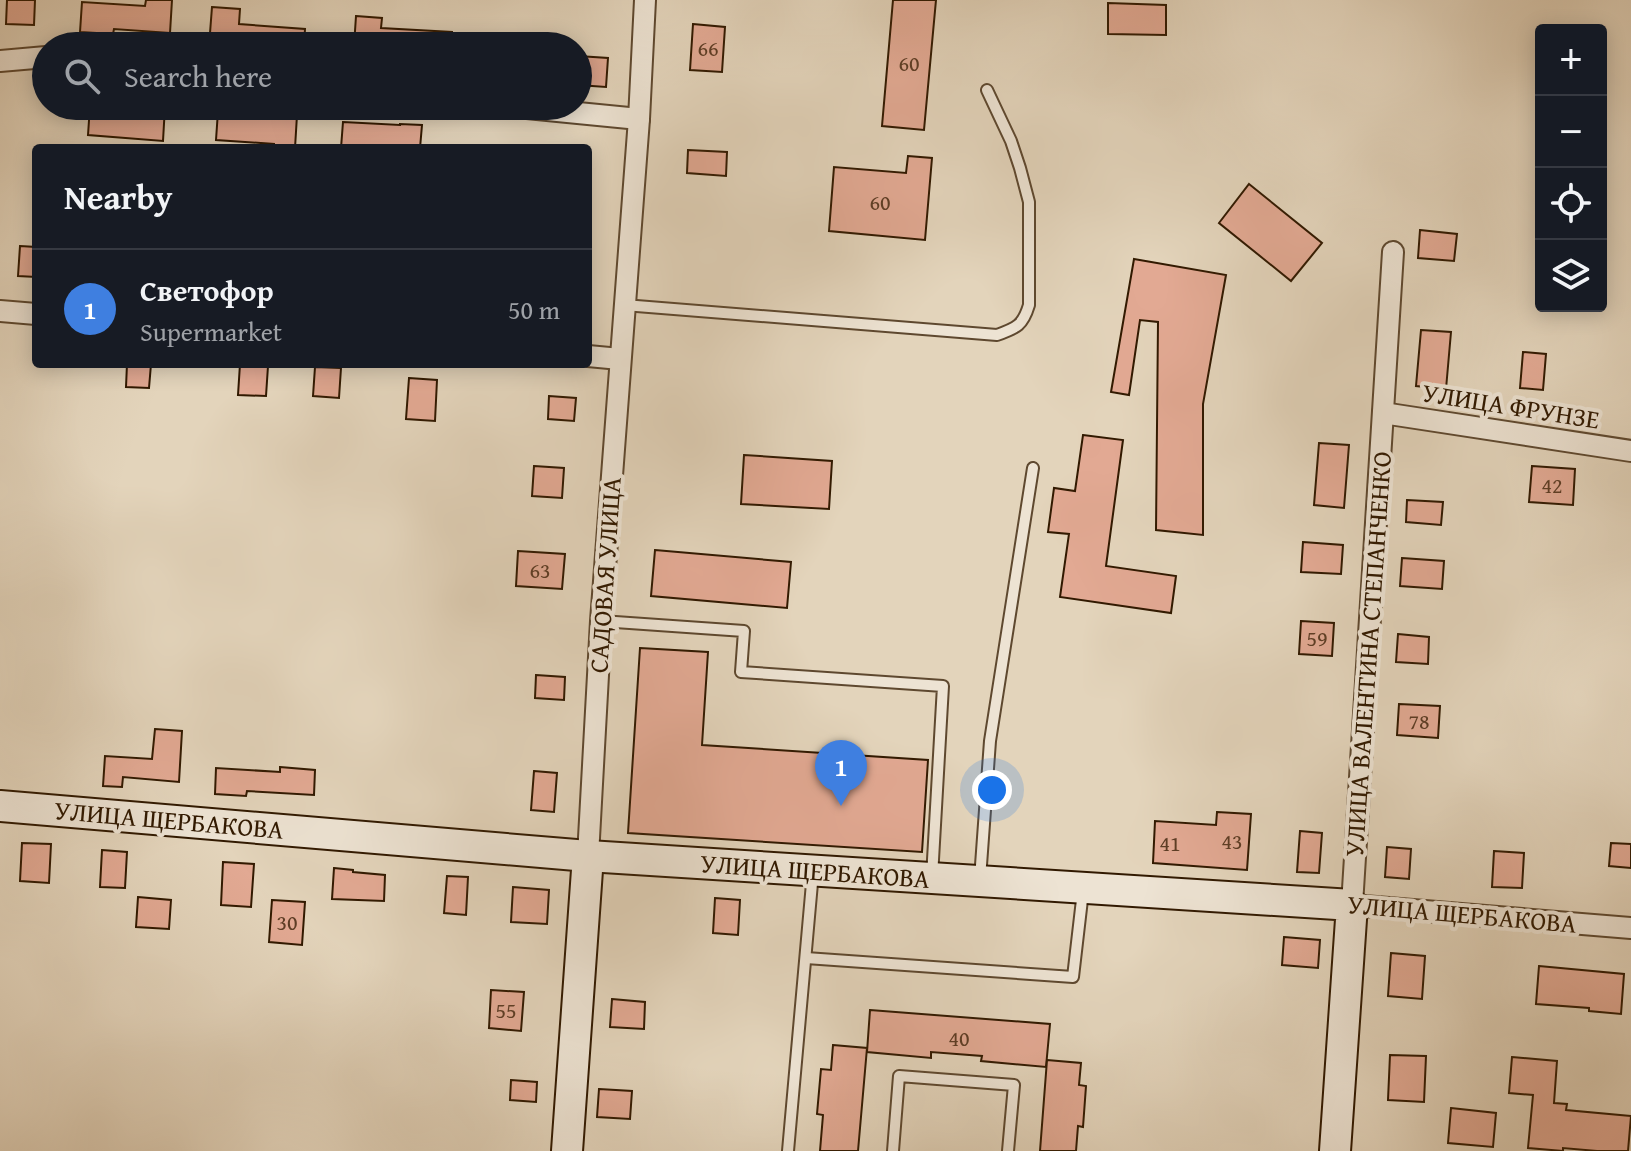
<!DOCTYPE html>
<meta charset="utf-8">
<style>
body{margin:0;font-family:"Gentium Book Plus",serif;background:#20242c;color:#f1f3f6}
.controls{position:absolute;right:24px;top:24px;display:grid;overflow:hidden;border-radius:8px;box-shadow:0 4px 20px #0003}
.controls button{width:72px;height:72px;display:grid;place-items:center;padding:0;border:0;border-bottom:2px solid #363941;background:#171b24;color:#f1f3f6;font:40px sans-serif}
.you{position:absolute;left:992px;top:790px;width:28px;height:28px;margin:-20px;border:6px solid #fff;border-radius:50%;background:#1a73e8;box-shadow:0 0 0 12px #1a73e833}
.badge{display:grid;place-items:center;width:52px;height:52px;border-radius:50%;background:#2563eb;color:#fff;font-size:26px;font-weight:700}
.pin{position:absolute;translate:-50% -66px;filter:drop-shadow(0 2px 4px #0008)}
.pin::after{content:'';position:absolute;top:42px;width:28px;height:24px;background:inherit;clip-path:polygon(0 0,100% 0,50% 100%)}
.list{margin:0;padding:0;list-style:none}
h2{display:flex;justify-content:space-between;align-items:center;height:104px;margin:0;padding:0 32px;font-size:34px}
h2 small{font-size:26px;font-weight:400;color:#9ea1a6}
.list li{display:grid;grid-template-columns:52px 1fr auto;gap:24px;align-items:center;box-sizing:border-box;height:120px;padding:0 32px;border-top:2px solid #363941}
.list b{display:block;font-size:30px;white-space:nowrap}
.list p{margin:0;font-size:26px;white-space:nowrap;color:#9ea1a6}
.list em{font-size:26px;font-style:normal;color:#9ea1a6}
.icon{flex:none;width:44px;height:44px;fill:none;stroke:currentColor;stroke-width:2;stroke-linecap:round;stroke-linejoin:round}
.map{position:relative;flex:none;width:1631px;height:1151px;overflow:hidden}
.search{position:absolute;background:#171b24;box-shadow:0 4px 20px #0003;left:32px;top:32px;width:560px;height:88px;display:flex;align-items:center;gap:20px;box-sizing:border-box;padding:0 28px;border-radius:44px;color:#9ea1a6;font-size:30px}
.panel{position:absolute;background:#171b24;box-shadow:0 4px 20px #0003;left:32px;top:144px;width:560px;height:224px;border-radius:8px}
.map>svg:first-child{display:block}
.building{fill:#e2a993;stroke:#311900;stroke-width:2}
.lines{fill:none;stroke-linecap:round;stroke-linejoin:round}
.lane-casing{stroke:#5e482f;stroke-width:14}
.street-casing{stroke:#5e482f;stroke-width:24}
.secondary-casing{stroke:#311900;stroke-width:34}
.lane{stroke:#ede3d3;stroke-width:10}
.street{stroke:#ede3d3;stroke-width:20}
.secondary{stroke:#ede3d3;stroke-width:30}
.labels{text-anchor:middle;stroke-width:8;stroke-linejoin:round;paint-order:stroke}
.number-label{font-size:22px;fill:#5d3d25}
.street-label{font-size:26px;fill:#311900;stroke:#ede3d3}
</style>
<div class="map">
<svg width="1631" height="1151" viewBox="0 0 1631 1151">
<rect width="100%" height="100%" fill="#e3d4bb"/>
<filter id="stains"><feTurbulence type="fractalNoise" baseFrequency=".0025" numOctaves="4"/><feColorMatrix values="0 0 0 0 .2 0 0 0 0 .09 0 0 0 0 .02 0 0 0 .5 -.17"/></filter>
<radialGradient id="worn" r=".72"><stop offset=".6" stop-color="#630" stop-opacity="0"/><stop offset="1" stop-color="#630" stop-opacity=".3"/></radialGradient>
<!-- building -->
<g class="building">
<path d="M 7,0 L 35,0 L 34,25 L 6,24 Z"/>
<path d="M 146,0 L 172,0 L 170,33 L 114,29 L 113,34 L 80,32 L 82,2 L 145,6 Z"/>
<path d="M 893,0 L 936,0 L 924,130 L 882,126 Z"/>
<path d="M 1108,3 L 1166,5 L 1166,35 L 1108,34 Z"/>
<path d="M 212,7 L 240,9 L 239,24 L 305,29 L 304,46 L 209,46 Z"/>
<path d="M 356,16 L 382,18 L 381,28 L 452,32 L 452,46 L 354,46 Z"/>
<path d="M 693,24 L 725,27 L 722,72 L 690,70 Z"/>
<path d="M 578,56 L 608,58 L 606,87 L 578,85 Z"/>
<path d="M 90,106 L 165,106 L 163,141 L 88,135 Z"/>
<path d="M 218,111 L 297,115 L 295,148 L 274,146 L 274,144 L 216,140 Z"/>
<path d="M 343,122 L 400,125 L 400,124 L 422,125 L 420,148 L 341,148 Z"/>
<path d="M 688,150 L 727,152 L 726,176 L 687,173 Z"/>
<path d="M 908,156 L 932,158 L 925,240 L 829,231 L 834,167 L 906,173 Z"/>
<path d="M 1249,184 L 1322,243 L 1291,281 L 1219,223 Z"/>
<path d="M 1420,230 L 1457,234 L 1454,261 L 1418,258 Z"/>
<path d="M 20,246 L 36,247 L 36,277 L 18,276 Z"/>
<path d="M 1134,259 L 1226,275 L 1203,404 L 1203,535 L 1156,530 L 1158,322 L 1140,320 L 1129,395 L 1111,392 Z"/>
<path d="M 1421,330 L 1451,332 L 1446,389 L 1416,386 Z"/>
<path d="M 1523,352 L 1546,354 L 1543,390 L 1520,388 Z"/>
<path d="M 127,364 L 151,364 L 149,388 L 126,387 Z"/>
<path d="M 240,364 L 268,366 L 266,396 L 238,395 Z"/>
<path d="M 315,367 L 341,368 L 339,398 L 313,396 Z"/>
<path d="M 409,378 L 437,380 L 435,421 L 406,419 Z"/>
<path d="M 549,396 L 576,398 L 574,421 L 548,419 Z"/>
<path d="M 1083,435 L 1123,440 L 1106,566 L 1176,576 L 1171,613 L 1060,597 L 1069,534 L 1048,532 L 1054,488 L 1075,491 Z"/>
<path d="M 1319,443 L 1349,445 L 1344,508 L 1314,505 Z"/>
<path d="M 744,455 L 832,461 L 829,509 L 741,504 Z"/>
<path d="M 534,466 L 564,468 L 562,498 L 532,496 Z"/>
<path d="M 1532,466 L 1575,469 L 1573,505 L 1529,502 Z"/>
<path d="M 1407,500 L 1443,502 L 1441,525 L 1406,522 Z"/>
<path d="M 1303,542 L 1343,545 L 1341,574 L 1301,572 Z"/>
<path d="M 655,550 L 791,562 L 787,608 L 651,596 Z"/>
<path d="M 518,551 L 565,554 L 562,589 L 516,586 Z"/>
<path d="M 1402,558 L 1444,561 L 1442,589 L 1400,586 Z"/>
<path d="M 1301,621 L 1334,623 L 1332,656 L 1299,654 Z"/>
<path d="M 1398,634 L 1429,637 L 1428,664 L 1396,662 Z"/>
<path d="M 640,648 L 708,652 L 702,745 L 928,760 L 922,852 L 628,833 Z"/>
<path d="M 536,675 L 565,677 L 564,700 L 535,698 Z"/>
<path d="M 1399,704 L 1440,706 L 1438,738 L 1397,735 Z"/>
<path d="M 155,729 L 182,731 L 179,782 L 123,777 L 122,787 L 103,786 L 105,756 L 152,759 Z"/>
<path d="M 280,767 L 315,770 L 314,795 L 247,791 L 246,796 L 215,794 L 216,768 L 280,772 Z"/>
<path d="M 534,771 L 557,773 L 554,812 L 531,810 Z"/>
<path d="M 1217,812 L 1251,814 L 1247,870 L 1153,863 L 1155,821 L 1216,825 Z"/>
<path d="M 1300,831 L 1322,833 L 1319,873 L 1297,872 Z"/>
<path d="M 22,843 L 51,844 L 49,883 L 20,881 Z"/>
<path d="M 1611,843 L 1631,844 L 1631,868 L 1609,866 Z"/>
<path d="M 1387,847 L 1411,849 L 1409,879 L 1385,877 Z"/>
<path d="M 102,850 L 127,852 L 125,888 L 100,887 Z"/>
<path d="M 1494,851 L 1524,853 L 1522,888 L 1492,887 Z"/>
<path d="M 223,862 L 254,864 L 251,907 L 221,905 Z"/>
<path d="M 334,868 L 353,870 L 353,872 L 385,875 L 384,901 L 332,899 Z"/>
<path d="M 447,876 L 468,877 L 466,915 L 444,913 Z"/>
<path d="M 513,887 L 549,890 L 547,924 L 511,922 Z"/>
<path d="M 138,897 L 171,900 L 169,929 L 136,927 Z"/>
<path d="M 715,898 L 740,900 L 738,935 L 713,933 Z"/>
<path d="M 272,900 L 305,902 L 302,945 L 269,942 Z"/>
<path d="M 1284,937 L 1320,940 L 1318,968 L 1282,965 Z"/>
<path d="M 1391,953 L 1425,956 L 1422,999 L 1388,996 Z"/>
<path d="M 1539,966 L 1624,974 L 1621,1014 L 1589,1011 L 1589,1008 L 1536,1004 Z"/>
<path d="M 491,990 L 524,992 L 521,1031 L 489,1028 Z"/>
<path d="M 612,999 L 645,1002 L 644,1029 L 610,1027 Z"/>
<path d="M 870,1010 L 1050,1024 L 1046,1067 L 981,1061 L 982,1056 L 931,1052 L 931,1058 L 867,1052 Z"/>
<path d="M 833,1045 L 867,1048 L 858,1151 L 820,1151 L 823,1115 L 817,1114 L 821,1069 L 831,1070 Z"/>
<path d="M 1390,1055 L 1426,1056 L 1424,1102 L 1388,1100 Z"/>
<path d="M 1512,1057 L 1557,1061 L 1554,1103 L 1567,1104 L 1566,1110 L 1631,1116 L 1628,1151 L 1597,1151 L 1563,1148 L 1563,1151 L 1528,1148 L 1533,1095 L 1509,1093 Z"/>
<path d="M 1047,1060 L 1081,1063 L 1079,1085 L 1086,1086 L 1083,1127 L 1078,1126 L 1076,1151 L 1040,1151 Z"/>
<path d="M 511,1080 L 537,1082 L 536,1102 L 510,1100 Z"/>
<path d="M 599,1089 L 632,1091 L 630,1119 L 597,1117 Z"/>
<path d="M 1451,1108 L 1496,1113 L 1493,1147 L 1448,1143 Z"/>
</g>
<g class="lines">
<defs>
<g id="lane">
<path d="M 624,305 L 997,335 C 1017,328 1023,325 1029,305 L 1029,202 L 1020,168 L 1011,141 L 987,90"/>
<path d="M 601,621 L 744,631 L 741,672 L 943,686 L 932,877"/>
<path d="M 980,879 L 990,741 L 1033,468"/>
<path d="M 806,958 L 1073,977 L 1083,891"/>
<path d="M 788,1151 L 813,872"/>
<path d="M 893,1151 L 899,1076 L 1014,1085 L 1008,1151"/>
</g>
<g id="street">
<path d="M 0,61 L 46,57"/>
<path d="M 507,106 L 639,119"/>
<path d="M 1393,252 L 1352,905 L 1631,928"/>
<path d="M 0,311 L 36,314"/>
<path d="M 588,356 L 620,359"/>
<path d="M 1383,413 L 1631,451"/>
<path d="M 588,856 L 601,621 L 639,119 L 645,0"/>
</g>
<g id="secondary">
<path d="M 0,806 L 588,856 L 1352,905 L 1335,1151"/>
<path d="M 567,1151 L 588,856"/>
</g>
</defs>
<!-- lane casing -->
<use href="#lane" class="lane-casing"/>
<!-- street casing -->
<use href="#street" class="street-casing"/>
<!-- secondary casing -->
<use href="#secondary" class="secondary-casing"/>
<!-- lane -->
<use href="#lane" class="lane"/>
<!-- street -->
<use href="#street" class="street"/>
<!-- secondary -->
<use href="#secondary" class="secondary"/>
</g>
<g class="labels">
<!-- number labels -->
<g class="number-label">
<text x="708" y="56">66</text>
<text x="909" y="71">60</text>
<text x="880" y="210">60</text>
<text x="1552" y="493">42</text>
<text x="540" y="578">63</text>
<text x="1317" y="646">59</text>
<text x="1419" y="729">78</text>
<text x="1232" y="849">43</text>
<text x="1170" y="851">41</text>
<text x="287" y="930">30</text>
<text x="506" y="1018">55</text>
<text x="959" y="1046">40</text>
</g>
<!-- street labels -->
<g class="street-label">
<text transform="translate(1511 406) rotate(9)" y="9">УЛИЦА ФРУНЗЕ</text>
<text transform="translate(605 575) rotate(-86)" y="9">САДОВАЯ УЛИЦА</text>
<text transform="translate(1368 654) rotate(-86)" y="9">УЛИЦА ВАЛЕНТИНА СТЕПАНЧЕНКО</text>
<text transform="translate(169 820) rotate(5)" y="9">УЛИЦА ЩЕРБАКОВА</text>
<text transform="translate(815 871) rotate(4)" y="9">УЛИЦА ЩЕРБАКОВА</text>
<text transform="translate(1462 914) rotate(5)" y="9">УЛИЦА ЩЕРБАКОВА</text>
</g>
</g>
<rect width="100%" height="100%" filter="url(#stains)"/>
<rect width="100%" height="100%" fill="url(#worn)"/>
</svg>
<div class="controls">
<button>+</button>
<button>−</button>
<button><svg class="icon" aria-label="locate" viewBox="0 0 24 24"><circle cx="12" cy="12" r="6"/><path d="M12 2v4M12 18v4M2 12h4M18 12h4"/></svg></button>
<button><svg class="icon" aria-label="layers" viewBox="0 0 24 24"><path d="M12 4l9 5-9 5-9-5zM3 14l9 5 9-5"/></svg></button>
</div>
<div class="you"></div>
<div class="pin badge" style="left:841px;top:806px;background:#3f7fe0">1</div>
<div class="search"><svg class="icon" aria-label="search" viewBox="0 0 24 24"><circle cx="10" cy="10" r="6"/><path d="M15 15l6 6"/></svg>Search here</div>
<section class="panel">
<h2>Nearby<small></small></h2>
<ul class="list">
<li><span class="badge" style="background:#3f7fe0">1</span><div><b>Светофор</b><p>Supermarket</p></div><em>50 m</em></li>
</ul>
</section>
</div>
